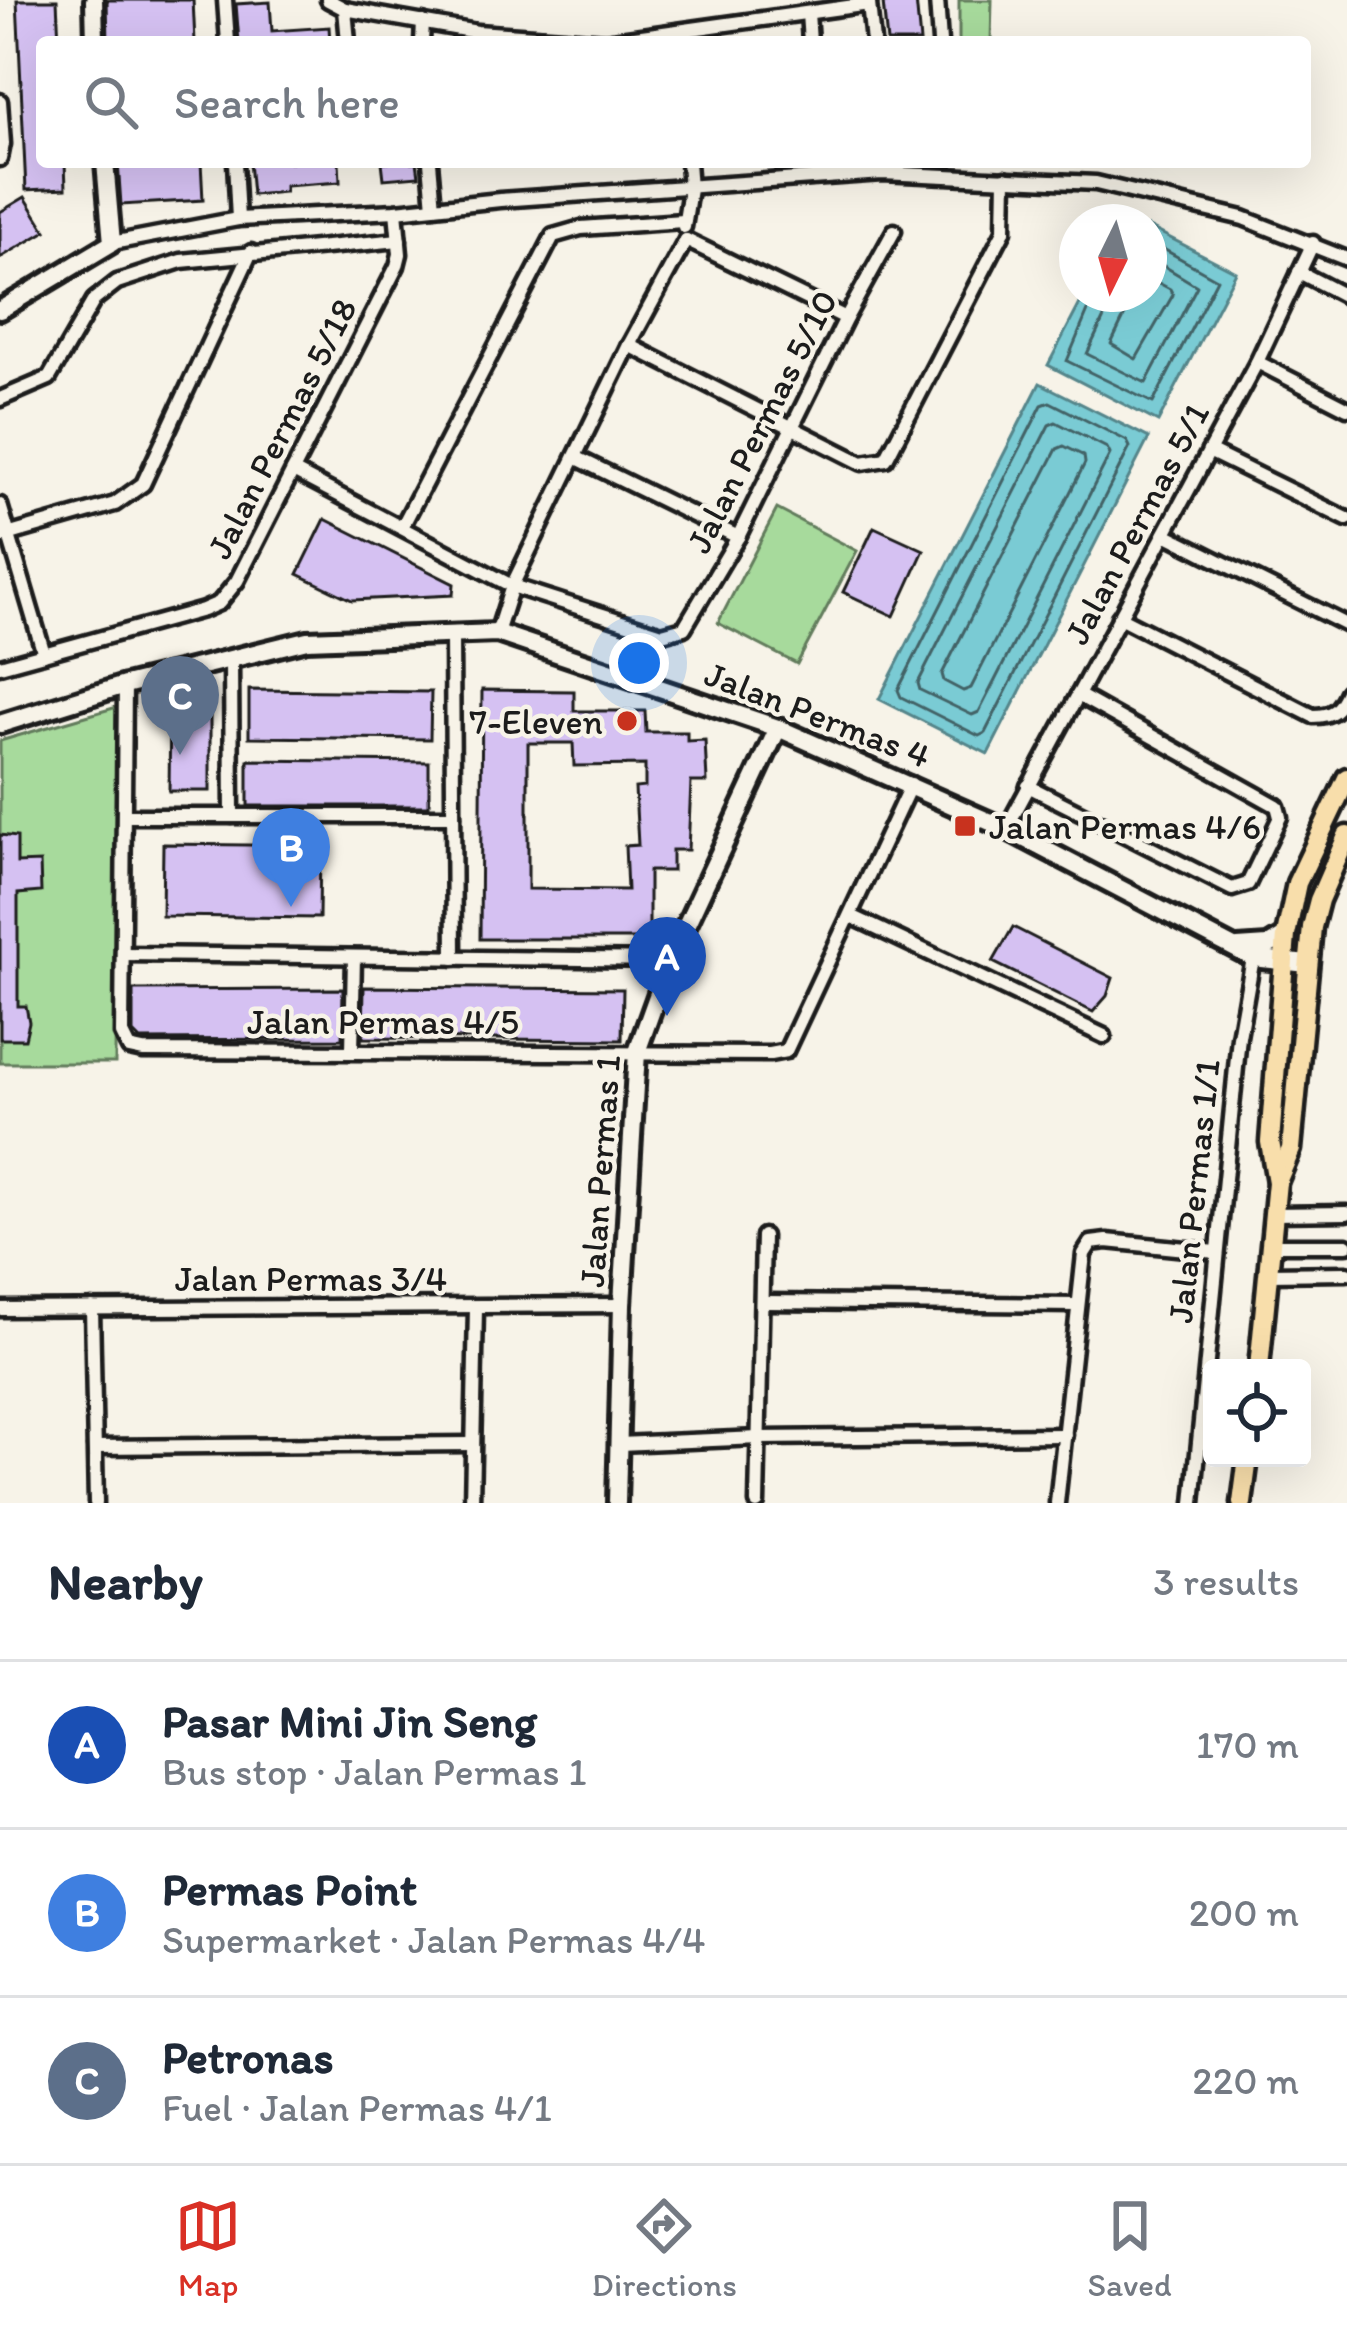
<!DOCTYPE html>
<meta charset="utf-8">
<style>
body{margin:0;font-family:Itim,sans-serif;background:#f2f2f3;color:#1f2937}
.controls{position:absolute;right:36px;bottom:36px;display:grid;overflow:hidden;border-radius:12px;box-shadow:0 12px 48px #0002}
.controls button{width:108px;height:108px;display:grid;place-items:center;padding:0;border:0;border-bottom:3px solid #e0e1e3;background:#fff;color:#1f2937;font:60px sans-serif}
.compass{position:absolute;left:1059px;top:204px;width:108px;height:108px;border-radius:50%;background:#fff;box-shadow:0 12px 48px #0002;rotate:185deg}
.you{position:absolute;left:639px;top:663px;width:42px;height:42px;margin:-30px;border:9px solid #fff;border-radius:50%;background:#1a73e8;box-shadow:0 0 0 18px #1a73e833}
.badge{display:grid;place-items:center;width:78px;height:78px;border-radius:50%;background:#d93025;color:#fff;font-size:39px;font-weight:700}
.pin{position:absolute;translate:-50% -99px;filter:drop-shadow(0 3px 6px #0008)}
.pin::after{content:'';position:absolute;top:63px;width:42px;height:36px;background:inherit;clip-path:polygon(0 0,100% 0,50% 100%)}
.list{margin:0;padding:0;list-style:none}
h2{display:flex;justify-content:space-between;align-items:center;height:156px;margin:0;padding:0 48px;font-size:51px}
h2 small{font-size:39px;font-weight:400;color:#747a83}
.list li{display:grid;grid-template-columns:78px 1fr auto;gap:36px;align-items:center;box-sizing:border-box;height:168px;padding:0 48px;border-top:3px solid #e0e1e3}
.list b{display:block;font-size:45px;white-space:nowrap}
.list p{margin:0;font-size:39px;white-space:nowrap;color:#747a83}
.list em{font-size:39px;font-style:normal;color:#747a83}
.icon{flex:none;width:66px;height:66px;fill:none;stroke:currentColor;stroke-width:2;stroke-linecap:round;stroke-linejoin:round}
.map{position:relative;flex:none;width:1347px;height:1503px;overflow:hidden}
.search{position:absolute;background:#fff;box-shadow:0 12px 48px #0002;left:36px;right:36px;top:36px;height:132px;display:flex;align-items:center;gap:30px;box-sizing:border-box;padding:0 42px;border-radius:12px;color:#747a83;font-size:45px}
.sheet{height:660px;background:#fff}
nav{display:flex;justify-content:space-around;align-items:center;box-sizing:border-box;height:168px;border-top:3px solid #e0e1e3;background:#fff;font-size:33px;color:#747a83}
nav a{display:grid;justify-items:center;gap:6px}
nav .on{color:#d93025}
.map>svg:first-child{display:block}
.green{fill:#a7da9c;stroke:#627b5c;stroke-width:3}
.water{fill:#7acbd4;stroke:#54858a;stroke-width:3}
.lines{fill:none;stroke-linecap:round;stroke-linejoin:round}
.shore{stroke:#426266;stroke-width:3}
.building{fill:#d5c1f2;stroke:#1c1c1c;stroke-width:3;fill-rule:evenodd}
.street-casing{stroke:#1c1c1c;stroke-width:21}
.secondary-casing{stroke:#1c1c1c;stroke-width:26}
.primary-casing{stroke:#1c1c1c;stroke-width:27}
.street{stroke:#f7f3e8;stroke-width:12}
.secondary{stroke:#f7f3e8;stroke-width:16}
.primary{stroke:#f8deab;stroke-width:18}
.poi-dot{fill:#c8321e;stroke:#f7f3e8;stroke-width:4.5}
.labels{text-anchor:middle;stroke-width:9;stroke-linejoin:round;paint-order:stroke}
.street-label{font-size:36px;fill:#1c1c1c;stroke:#f7f3e8}
.poi-label{font-size:36px;fill:#1c1c1c;stroke:#f7f3e8;text-anchor:end}
</style>
<div class="map">
<svg width="1347" height="1503" viewBox="0 0 1347 1503">
<rect width="100%" height="100%" fill="#f7f3e8"/>
<filter id="ink" filterUnits="userSpaceOnUse"><feTurbulence type="fractalNoise" baseFrequency=".00833" numOctaves="2"/><feDisplacementMap in="SourceGraphic" scale="24" xChannelSelector="R" yChannelSelector="G"/><feConvolveMatrix kernelMatrix="1 2 1 2 8 2 1 2 1" color-interpolation-filters="sRGB"/></filter>
<g filter="url(#ink)">
<!-- green -->
<g class="green">
<path d="M 959,0 L 992,0 L 991,42 L 959,42 Z"/>
<path d="M 777,509 L 857,551 L 797,664 L 718,623 Z"/>
<path d="M 117,707 L 115,1063 L 0,1063 L 0,741 Z"/>
</g>
<!-- water -->
<g class="water">
<path d="M 1149,227 L 1236,272 L 1158,422 L 1048,365 L 1085,294 L 1149,294 Z"/>
<path d="M 1040,383 L 1149,438 L 988,754 L 879,699 Z"/>
</g>
<g class="lines">
<!-- shore -->
<g class="shore">
<path d="M 1095,294 L 1067,361 L 1153,403 L 1217,279 L 1149,241"/>
<path d="M 1110,294 L 1109,307 L 1087,354 L 1146,383 L 1197,286 L 1149,257"/>
<path d="M 1128,294 L 1126,313 L 1111,344 L 1136,359 L 1173,295 L 1170,289 L 1149,278"/>
<path d="M 1050,402 L 1127,441 L 1130,447 L 985,733 L 979,736 L 901,697 L 898,690 L 1042,405 Z"/>
<path d="M 1056,422 L 1107,448 L 1110,454 L 979,712 L 972,715 L 920,690 L 918,683 L 1049,425 Z"/>
<path d="M 1064,446 L 1084,456 L 1085,463 L 971,688 L 963,691 L 944,681 L 942,674 L 1057,449 Z"/>
</g>
</g>
<!-- building -->
<g class="building">
<path d="M 17,0 L 57,0 L 59,42 L 42,42 L 42,162 L 65,162 L 66,188 L 26,190 Z"/>
<path d="M 107,0 L 193,0 L 195,42 L 108,42 Z"/>
<path d="M 916,0 L 920,42 L 887,42 L 883,3 Z"/>
<path d="M 270,2 L 272,31 L 329,27 L 330,42 L 239,42 L 236,4 Z"/>
<path d="M 118,162 L 201,162 L 203,200 L 121,205 Z"/>
<path d="M 249,162 L 339,162 L 340,182 L 285,186 L 285,192 L 252,195 Z"/>
<path d="M 382,162 L 417,162 L 419,176 L 384,179 Z"/>
<path d="M 25,197 L 46,231 L 0,258 L 0,212 Z"/>
<path d="M 325,519 L 454,584 L 453,595 L 352,600 L 298,574 Z"/>
<path d="M 874,527 L 924,550 L 894,616 L 843,592 Z"/>
<path d="M 249,690 L 431,692 L 430,739 L 249,737 Z"/>
<path d="M 482,690 L 574,691 L 574,711 L 645,711 L 646,732 L 687,732 L 687,741 L 705,740 L 707,782 L 691,782 L 688,850 L 672,850 L 672,871 L 649,871 L 649,939 L 480,939 ZM 528,743 L 573,743 L 574,766 L 645,765 L 645,787 L 635,788 L 638,845 L 625,846 L 627,890 L 528,889 Z"/>
<path d="M 170,711 L 210,711 L 210,791 L 169,791 Z"/>
<path d="M 248,760 L 429,762 L 429,806 L 248,806 Z"/>
<path d="M 0,835 L 17,837 L 17,863 L 40,862 L 41,892 L 18,894 L 18,1006 L 26,1006 L 29,1022 L 25,1039 L 0,1039 Z"/>
<path d="M 163,844 L 320,846 L 319,918 L 162,916 Z"/>
<path d="M 1013,927 L 1113,978 L 1107,996 L 1093,1012 L 993,962 Z"/>
<path d="M 364,987 L 623,989 L 622,1040 L 363,1038 Z"/>
<path d="M 343,989 L 342,1039 L 140,1040 L 133,1033 L 133,990 Z"/>
</g>
<g class="lines">
<defs>
<g id="street">
<path d="M 225,0 L 228,42"/>
<path d="M 328,0 L 345,9 L 477,32 L 606,41 L 869,4"/>
<path d="M 937,0 L 940,42"/>
<path d="M 869,4 L 873,42"/>
<path d="M 345,9 L 348,42"/>
<path d="M 808,13 L 810,42"/>
<path d="M 422,42 L 423,22"/>
<path d="M 0,101 L 3,144 L 0,159"/>
<path d="M 235,162 L 238,219"/>
<path d="M 430,162 L 434,207"/>
<path d="M 684,227 L 690,189 L 688,162"/>
<path d="M 686,240 L 846,318"/>
<path d="M 112,243 L 238,219 L 396,211 L 500,200 L 882,173 L 1096,183 L 1243,218 L 1347,259"/>
<path d="M 1299,272 L 1347,297"/>
<path d="M 629,345 L 862,463 L 886,459 L 1004,231 L 1005,178"/>
<path d="M 1257,362 L 1347,408"/>
<path d="M 0,399 L 49,378 L 94,300 L 117,282 L 181,261 L 399,240"/>
<path d="M 1209,451 L 1347,519"/>
<path d="M 575,457 L 738,537"/>
<path d="M 293,471 L 512,586 L 662,634 L 684,628 L 738,537 L 846,318 L 894,231"/>
<path d="M 0,505 L 44,654"/>
<path d="M 402,527 L 553,236 L 581,228 L 683,221"/>
<path d="M 1165,534 L 1347,625"/>
<path d="M 0,537 L 115,504 L 143,484 L 251,252"/>
<path d="M 1119,617 L 1313,716 C 1333,716 1339,710 1347,692"/>
<path d="M 497,633 L 512,586 L 629,345 L 686,240"/>
<path d="M 452,636 L 454,958"/>
<path d="M 231,659 L 232,816"/>
<path d="M 0,666 L 203,610 L 219,603 L 237,581 L 397,266 L 400,254 L 396,211"/>
<path d="M 125,685 L 122,1034 L 129,1048 L 143,1051 L 770,1054 L 786,1051 L 911,784"/>
<path d="M 1028,786 L 1232,889 L 1248,884 L 1280,817 L 1277,806 L 1078,695"/>
<path d="M 125,816 L 453,816"/>
<path d="M 1006,829 L 1257,362 L 1313,243"/>
<path d="M 851,916 L 1104,1036"/>
<path d="M 123,954 L 670,960"/>
<path d="M 352,1051 L 354,957"/>
<path d="M 1274,1214 L 1347,1213"/>
<path d="M 1271,1245 L 1347,1245"/>
<path d="M 1268,1274 L 1347,1273"/>
<path d="M 765,1302 L 1077,1305"/>
<path d="M 92,1308 L 96,1503"/>
<path d="M 0,1309 L 622,1305"/>
<path d="M 619,1444 L 759,1438 L 1065,1435"/>
<path d="M 95,1447 L 473,1444"/>
<path d="M 472,1503 L 476,1308"/>
<path d="M 757,1503 L 763,1236"/>
<path d="M 1057,1503 L 1084,1254 L 1091,1243 L 1107,1241 L 1216,1252"/>
<path d="M 1193,1503 L 1239,1037 L 1253,958"/>
</g>
<g id="secondary">
<path d="M 94,0 L 95,42"/>
<path d="M 0,310 L 112,243 L 105,162"/>
<path d="M 0,724 L 125,685 L 307,640 L 497,633 L 778,728 L 1006,829 L 1253,958 L 1307,964"/>
<path d="M 1238,948 L 1268,946 L 1286,935"/>
<path d="M 617,1503 L 622,1305 L 637,1052 L 670,960 L 778,728"/>
</g>
<g id="primary">
<path d="M 1277,1182 L 1291,1149 L 1312,927 L 1319,900 L 1347,836"/>
<path d="M 1259,1368 L 1277,1182 L 1270,1142 L 1286,935 L 1297,883 L 1347,778"/>
<path d="M 1242,1503 L 1248,1458"/>
</g>
</defs>
<!-- street casing -->
<use href="#street" class="street-casing"/>
<!-- secondary casing -->
<use href="#secondary" class="secondary-casing"/>
<!-- primary casing -->
<use href="#primary" class="primary-casing"/>
<!-- street -->
<use href="#street" class="street"/>
<!-- secondary -->
<use href="#secondary" class="secondary"/>
<!-- primary -->
<use href="#primary" class="primary"/>
</g>
</g>
<!-- markers -->
<g class="poi-dot">
<circle cx="627" cy="721" r="12"/>
<rect x="953" y="814" width="24" height="24" rx="6"/>
</g>
<g class="labels">
<!-- street labels -->
<g class="street-label">
<text transform="translate(761 421) rotate(-63)" y="13">Jalan Permas 5/10</text>
<text transform="translate(281 428) rotate(-63)" y="13">Jalan Permas 5/18</text>
<text transform="translate(1136 523) rotate(-62)" y="13">Jalan Permas 5/1</text>
<text transform="translate(818 714) rotate(21)" y="13">Jalan Permas 4</text>
<text x="383" y="1034">Jalan Permas 4/5</text>
<text transform="translate(599 1171) rotate(-86)" y="13">Jalan Permas 1</text>
<text transform="translate(1193 1191) rotate(-84)" y="13">Jalan Permas 1/1</text>
<text x="311" y="1291">Jalan Permas 3/4</text>
</g>
<!-- poi labels -->
<g class="poi-label">
<text x="603" y="734">7-Eleven</text>
<text x="989" y="839" text-anchor="start">Jalan Permas 4/6</text>
</g>
</g>
</svg>
<div class="controls">
<button><svg class="icon" aria-label="locate" viewBox="0 0 24 24"><circle cx="12" cy="12" r="6"/><path d="M12 2v4M12 18v4M2 12h4M18 12h4"/></svg></button>
</div>
<svg class="compass" viewBox="-18 -18 36 36"><path d="M0-13l5 13h-10z" fill="#e53935"/><path d="M0 13l5-13h-10z" fill="#747a83"/></svg>
<div class="you"></div>
<div class="pin badge" style="left:667px;top:1016px;background:#1a4fb4">A</div>
<div class="pin badge" style="left:291px;top:907px;background:#3f7fe0">B</div>
<div class="pin badge" style="left:180px;top:755px;background:#5c6f8a">C</div>
<div class="search"><svg class="icon" aria-label="search" viewBox="0 0 24 24"><circle cx="10" cy="10" r="6"/><path d="M15 15l6 6"/></svg>Search here</div>
</div>
<section class="sheet">
<h2>Nearby<small>3 results</small></h2>
<ul class="list">
<li><span class="badge" style="background:#1a4fb4">A</span><div><b>Pasar Mini Jin Seng</b><p>Bus stop · Jalan Permas 1</p></div><em>170 m</em></li>
<li><span class="badge" style="background:#3f7fe0">B</span><div><b>Permas Point</b><p>Supermarket · Jalan Permas 4/4</p></div><em>200 m</em></li>
<li><span class="badge" style="background:#5c6f8a">C</span><div><b>Petronas</b><p>Fuel · Jalan Permas 4/1</p></div><em>220 m</em></li>
</ul>
</section>
<nav>
<a class="on"><svg class="icon" aria-label="map" viewBox="0 0 24 24"><path d="M3 6l6-2 6 2 6-2v14l-6 2-6-2-6 2zM9 4v14M15 6v14"/></svg>Map</a>
<a><svg class="icon" aria-label="directions" viewBox="0 0 24 24"><path d="M12 3l9 9-9 9-9-9zM9 14v-3h6M13 9l2 2-2 2"/></svg>Directions</a>
<a><svg class="icon" aria-label="saved" viewBox="0 0 24 24"><path d="M7 4h10v16l-5-4-5 4z"/></svg>Saved</a>
</nav>
